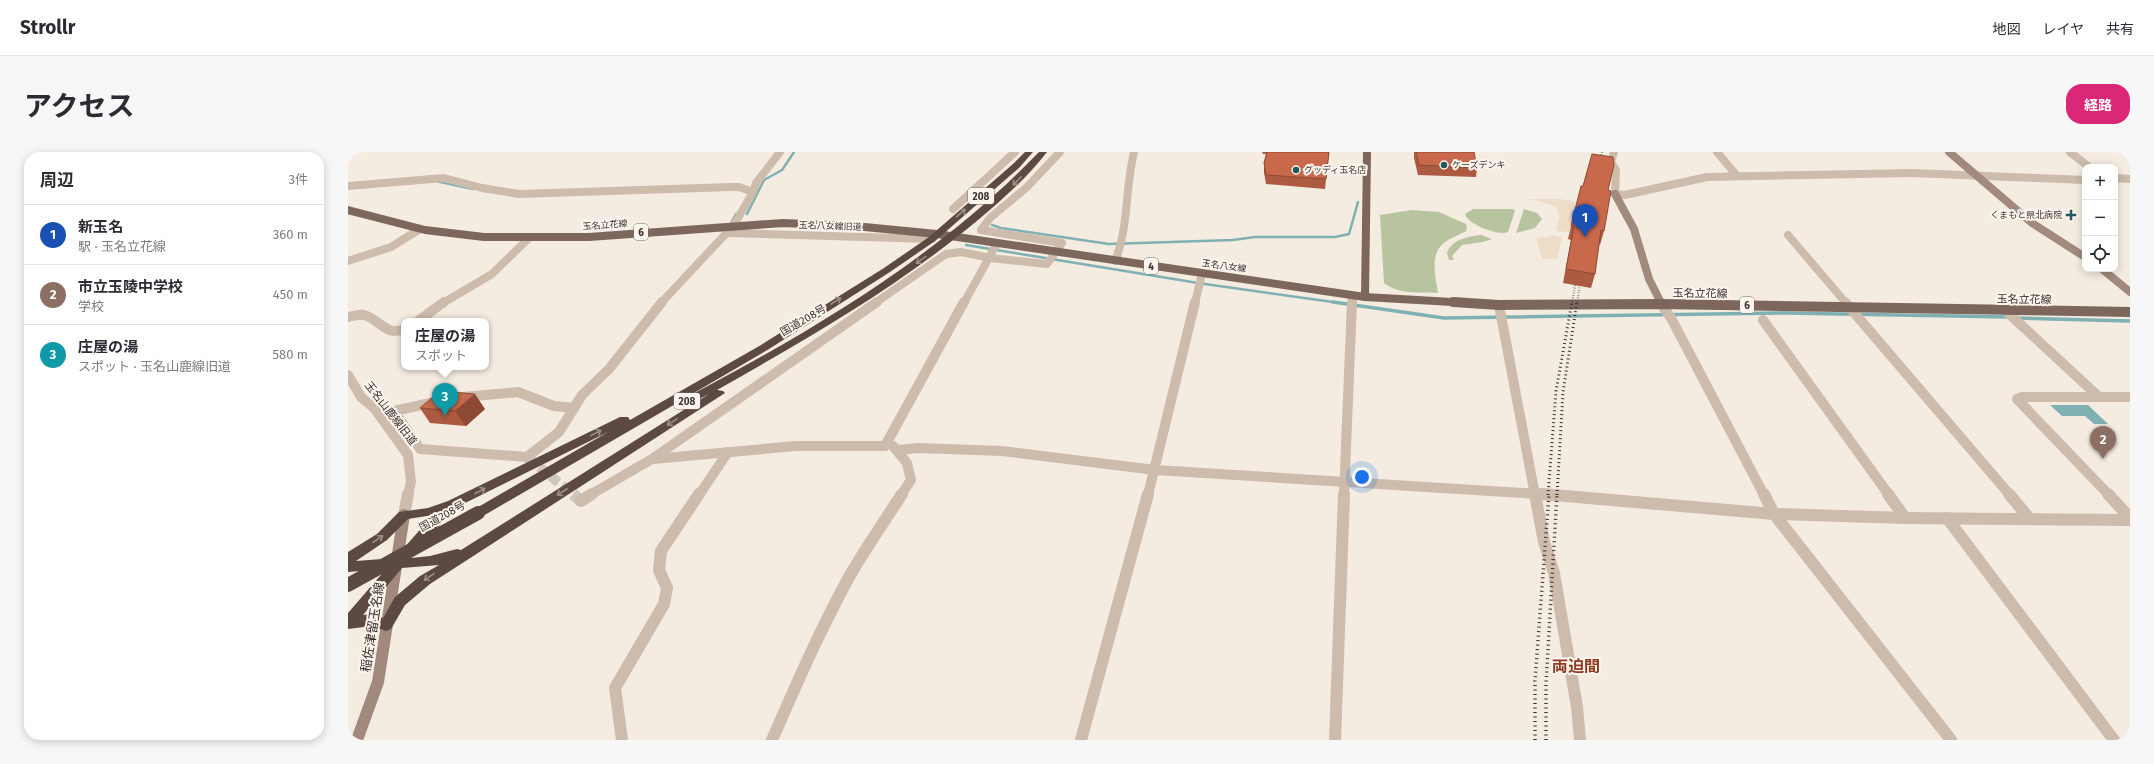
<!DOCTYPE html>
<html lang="ja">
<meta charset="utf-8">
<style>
body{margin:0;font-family:"Fira Sans","Noto Sans JP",sans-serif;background:#f7f7f7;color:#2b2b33}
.controls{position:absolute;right:12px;top:12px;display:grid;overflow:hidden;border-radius:8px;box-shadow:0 2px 10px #0003}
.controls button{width:36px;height:36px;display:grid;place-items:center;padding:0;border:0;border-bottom:1px solid #e1e1e2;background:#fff;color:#2b2b33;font:20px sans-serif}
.you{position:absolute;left:1014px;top:325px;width:14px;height:14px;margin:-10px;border:3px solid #fff;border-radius:50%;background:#1a73e8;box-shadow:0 0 0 6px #1a73e833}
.badge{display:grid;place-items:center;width:26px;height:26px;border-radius:50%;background:#db2777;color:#fff;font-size:13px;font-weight:700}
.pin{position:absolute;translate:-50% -33px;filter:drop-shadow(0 1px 2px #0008)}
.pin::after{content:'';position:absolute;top:21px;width:14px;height:12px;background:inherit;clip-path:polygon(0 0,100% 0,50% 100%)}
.popup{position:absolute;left:53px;top:166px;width:88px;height:52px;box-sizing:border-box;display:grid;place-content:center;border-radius:8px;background:#fff;filter:drop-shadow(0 1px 3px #0005);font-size:13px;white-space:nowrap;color:#7c7c81}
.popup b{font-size:15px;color:#2b2b33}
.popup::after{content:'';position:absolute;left:50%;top:100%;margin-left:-8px;border:8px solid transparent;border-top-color:#fff}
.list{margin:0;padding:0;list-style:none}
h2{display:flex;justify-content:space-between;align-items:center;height:52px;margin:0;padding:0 16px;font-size:17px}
h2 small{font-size:13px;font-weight:400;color:#7c7c81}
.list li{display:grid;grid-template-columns:26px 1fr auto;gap:12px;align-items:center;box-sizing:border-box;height:60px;padding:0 16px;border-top:1px solid #e1e1e2}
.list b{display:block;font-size:15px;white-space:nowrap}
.list p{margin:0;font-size:13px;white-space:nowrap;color:#7c7c81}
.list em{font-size:13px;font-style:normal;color:#7c7c81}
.icon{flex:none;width:22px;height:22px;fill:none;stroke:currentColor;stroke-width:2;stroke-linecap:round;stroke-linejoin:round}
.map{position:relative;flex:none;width:1782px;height:588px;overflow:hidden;border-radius:16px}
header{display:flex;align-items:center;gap:24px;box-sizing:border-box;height:56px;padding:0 20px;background:#fff;border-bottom:1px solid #e1e1e2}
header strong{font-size:19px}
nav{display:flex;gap:22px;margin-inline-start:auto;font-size:14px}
.intro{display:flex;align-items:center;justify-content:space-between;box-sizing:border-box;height:96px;padding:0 24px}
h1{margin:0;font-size:28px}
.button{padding:10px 18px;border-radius:16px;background:#db2777;color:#fff;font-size:14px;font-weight:700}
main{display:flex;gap:24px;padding:0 24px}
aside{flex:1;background:#fff;border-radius:16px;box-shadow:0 2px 10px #0003}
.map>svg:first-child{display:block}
.green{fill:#b8c4a0}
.plaza{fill:#ecdcc8}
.water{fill:#7fb0b2}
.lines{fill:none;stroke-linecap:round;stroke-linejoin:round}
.stream-far1{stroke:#7fb0b2;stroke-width:2.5}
.stream{stroke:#7fb0b2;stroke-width:3.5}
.street-tunnel-far1{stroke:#cfc6bd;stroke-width:10;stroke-dasharray:10 4.5;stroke-linecap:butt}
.street-tunnel{stroke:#cfc6bd;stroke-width:12;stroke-dasharray:12 6;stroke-linecap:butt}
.street-far2{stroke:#cdbbac;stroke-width:8}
.street-far1{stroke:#cdbbac;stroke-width:10}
.street{stroke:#cdbbac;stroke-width:12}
.secondary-far2{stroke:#a18a7d;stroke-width:8}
.secondary-far1{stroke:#a18a7d;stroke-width:10}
.secondary{stroke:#a18a7d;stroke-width:12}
.primary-far1{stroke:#7d675c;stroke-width:8}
.primary{stroke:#7d675c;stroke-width:10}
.highway{fill:#5c4a42;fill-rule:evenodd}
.rail-far2{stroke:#3b302b;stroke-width:2;stroke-dasharray:0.5 2;stroke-linecap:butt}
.rail-far1{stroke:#3b302b;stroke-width:3;stroke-dasharray:1 3;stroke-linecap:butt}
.rail{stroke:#3b302b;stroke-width:3.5;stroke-dasharray:1 3.5;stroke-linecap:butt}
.highway-bridge{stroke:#5c4a42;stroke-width:14}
.wall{fill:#ac5a40}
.shaded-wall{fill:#8c4a34}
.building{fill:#c8694b;stroke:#8c4a34}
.oneway{stroke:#9c8e87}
.poi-dot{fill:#1f5a5e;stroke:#fbf5ee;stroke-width:1.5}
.labels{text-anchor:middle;stroke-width:4;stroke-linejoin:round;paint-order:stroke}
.far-poi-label{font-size:9px;fill:#3b302b;stroke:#fbf5ee;text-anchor:start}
.far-street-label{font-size:9px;fill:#3b302b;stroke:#fbf5ee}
.shield{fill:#fbf5ee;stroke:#756b66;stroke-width:1}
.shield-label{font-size:10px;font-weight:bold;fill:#3b302b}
.street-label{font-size:11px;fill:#3b302b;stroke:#fbf5ee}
.near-street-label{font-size:13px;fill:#3b302b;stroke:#fbf5ee}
.near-quarter-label{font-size:16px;font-weight:bold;fill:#8c3b22;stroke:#fbf5ee}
</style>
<header>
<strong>Strollr</strong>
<nav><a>地図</a><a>レイヤ</a><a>共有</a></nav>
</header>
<div class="intro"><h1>アクセス</h1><a class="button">経路</a></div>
<main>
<aside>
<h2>周辺<small>3件</small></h2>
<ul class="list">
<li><span class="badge" style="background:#1a4fb4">1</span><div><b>新玉名</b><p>駅 · 玉名立花線</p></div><em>360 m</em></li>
<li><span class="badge" style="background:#8d6e63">2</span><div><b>市立玉陵中学校</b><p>学校</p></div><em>450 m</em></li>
<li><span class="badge" style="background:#0f9aa8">3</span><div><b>庄屋の湯</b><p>スポット · 玉名山鹿線旧道</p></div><em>580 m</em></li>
</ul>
</aside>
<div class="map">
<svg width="1782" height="588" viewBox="0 0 1782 588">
<rect width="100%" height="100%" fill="#f4ebe1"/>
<!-- green -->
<g class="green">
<path d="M 1125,57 L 1165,57 L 1167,59 L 1160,80 C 1151,84 1120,73 1117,62 Z"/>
<path d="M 1176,57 L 1189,61 L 1194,67 L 1187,76 L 1168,81 Z"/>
<path d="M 1064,58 L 1091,60 L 1118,72 L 1119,75 L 1118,79 C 1111,83 1102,86 1096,91 C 1081,102 1088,126 1090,141 C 1072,140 1051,143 1036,131 L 1032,63 Z"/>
<path d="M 1133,83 L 1144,87 L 1135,90 L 1114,93 L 1104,104 L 1106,108 L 1101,108 L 1099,101 C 1103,88 1121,84 1133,83 Z"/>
</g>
<!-- plaza -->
<g class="plaza">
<path d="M 1180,47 L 1212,47 L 1229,50 L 1222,80 L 1208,79 L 1212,63 L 1208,55 L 1199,51 Z"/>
<path d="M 1204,83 L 1214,85 L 1209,107 L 1194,107 L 1188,87 L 1195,85 L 1199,86 Z"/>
</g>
<!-- water -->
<path class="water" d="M 1702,253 L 1740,253 L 1760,272 L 1746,272 L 1737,264 L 1714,264 Z"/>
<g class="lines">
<!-- stream-far1 -->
<g class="stream-far1">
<path d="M 88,29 L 125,37"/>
<path d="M 399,62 L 416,28 L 434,18 L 446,0"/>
<path d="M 383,71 L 388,62"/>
<path d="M 644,73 L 653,76 L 761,92 L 885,88 L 907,85 L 987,85 L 1001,82 L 1010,50"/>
<path d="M 618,93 L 850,131 L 992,151"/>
</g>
<!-- stream -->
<g class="stream">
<path d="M 985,150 L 1096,166 L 1438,161 L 1661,165"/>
<path d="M 1669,166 L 1782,169"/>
</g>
<!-- street-tunnel-far1 -->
<path class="street-tunnel-far1" d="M 180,306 L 226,343"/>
<!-- street-tunnel -->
<path class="street-tunnel" d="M 225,342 L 233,349"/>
<!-- street-far2 -->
<g class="street-far2">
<path d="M 1266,0 L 1263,10 L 1268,18 L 1267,42 L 1277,43 L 1359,25 L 1565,21 L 1737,28"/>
<path d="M 1369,0 L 1389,24"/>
<path d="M 1722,0 L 1741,15"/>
<path d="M 1767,26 L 1782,27"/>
<path d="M 0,34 L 96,26 L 134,36 L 171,42 L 384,35 L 391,35 L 405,40"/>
<path d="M 605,57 L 667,0"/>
<path d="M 380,81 L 584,87"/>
<path d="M 1440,83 L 1498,151"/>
<path d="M 0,109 L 43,95 L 72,77"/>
<path d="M 767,109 C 781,75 777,36 786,0"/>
<path d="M 95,151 L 144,122 L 182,85"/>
<path d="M 313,151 L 386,73 L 405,40 L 408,31 L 432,0"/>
<path d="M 527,151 L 598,102 L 613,100 L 642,106 L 699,112 L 714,91 L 633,78 L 642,66 L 679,35 L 712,0"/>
<path d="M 616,151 L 649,91"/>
<path d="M 847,151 L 854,121"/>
<path d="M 1004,151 L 1004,143"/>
</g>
<!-- street-far1 -->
<g class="street-far1">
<path d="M 1497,150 L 1662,343"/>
<path d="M 1313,152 L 1323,166 L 1416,343"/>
<path d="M 1151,153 L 1187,343"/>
<path d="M 1657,158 L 1751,245"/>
<path d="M 0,165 C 5,164 11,162 16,163 C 32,167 38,185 56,177"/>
<path d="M 1415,168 L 1541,343"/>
<path d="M 70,169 L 96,150"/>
<path d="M 0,223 L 13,245 L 27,257 L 60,303 L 63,330 L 60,343"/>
<path d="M 115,245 L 170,240 L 206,254 L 226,256"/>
<path d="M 27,257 L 46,259 L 72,297 L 179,305 L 211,280 L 234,243 L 261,217 L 314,150"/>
<path d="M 46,259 L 87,250"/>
<path d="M 545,294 L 559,311 L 563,328 L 553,343"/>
<path d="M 549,298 L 571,296 L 654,299 L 807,318 L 1206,343"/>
<path d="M 305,307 L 448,294 L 537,294 L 616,150"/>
<path d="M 242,343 L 304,307 L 529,150"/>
<path d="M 351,343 L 380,300"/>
<path d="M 800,343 L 847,150"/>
<path d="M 996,343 L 1004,150"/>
<path d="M 1761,343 L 1669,247 L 1674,245 L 1782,245"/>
</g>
<!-- street -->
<g class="street">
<path d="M 1187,342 L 1196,390 L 1206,421 L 1229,555 L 1232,588"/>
<path d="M 1194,342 L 1426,362 L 1557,366 L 1782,368"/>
<path d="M 1416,342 L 1426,362 L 1603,588"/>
<path d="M 1540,342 L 1557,366"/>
<path d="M 1661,342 L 1681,366"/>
<path d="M 1760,342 L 1782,366"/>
<path d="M 233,349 L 244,342"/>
<path d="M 56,363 L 60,342"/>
<path d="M 1599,366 L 1766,588"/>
<path d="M 274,588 L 267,536 L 316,452 L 319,436 L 311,418 L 313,399 L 351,342"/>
<path d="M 424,588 C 448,533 472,478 501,425 C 517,397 536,370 554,342"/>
<path d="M 733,588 L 800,342"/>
<path d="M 987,588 L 996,342"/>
</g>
<!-- secondary-far2 -->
<g class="secondary-far2">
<path d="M 1601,0 L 1684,71 L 1737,105"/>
<path d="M 1267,42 L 1286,77 L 1301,127 L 1313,151"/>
<path d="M 1754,117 L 1782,140"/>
</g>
<!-- secondary-far1 -->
<path class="secondary-far1" d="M 1312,150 L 1313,152"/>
<!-- secondary -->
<path class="secondary" d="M 9,588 L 30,530 L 56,363"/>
<!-- primary-far1 -->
<g class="primary-far1">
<path d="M 0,58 L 77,78 L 136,85 L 241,85 L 435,71 L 506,74 L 589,82 L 1017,145 L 1122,151"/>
<path d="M 1017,145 L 1019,0"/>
</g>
<!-- primary -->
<path class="primary" d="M 1105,150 L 1151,153 L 1313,152 L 1782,160"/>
<!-- highway -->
<path class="highway" d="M 677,0 L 685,0 L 671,16 L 587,89 L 542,120 L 421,197 L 339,245 C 466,178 591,104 691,0 L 699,0 C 680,25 654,48 630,68 C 550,135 459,187 369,238 L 375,239 L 377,241 L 82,432 L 57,453 L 43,477 L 38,479 L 24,474 L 0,477 L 0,461 L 38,417 L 0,420 L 0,400 L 29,382 L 51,360 L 80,356 L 100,349 L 272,265 L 280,265 L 282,268 L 413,193 L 536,116 L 581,85 L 665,12 ZM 361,242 L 113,398 L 109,397 L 82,404 L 63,406 L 107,356 L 260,280 L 125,358 L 124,361 L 125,364 L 135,364 L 336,247 L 334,249 L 336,251 L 340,253 ZM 85,363 L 47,406 L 8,409 L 39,388 L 60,367 ZM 91,413 L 72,424 L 47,445 L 35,466 L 24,462 L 15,463 L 54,416 Z"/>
<!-- rail-far2 -->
<g class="rail-far2">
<path d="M 1250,15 L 1254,0"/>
<path d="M 1224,151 L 1229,123"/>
<path d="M 1229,151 L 1232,133"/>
</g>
<!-- rail-far1 -->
<g class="rail-far1">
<path d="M 1200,343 L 1208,239 L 1224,150"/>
<path d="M 1209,343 L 1215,240 L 1229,150"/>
</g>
<!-- rail -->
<g class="rail">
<path d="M 1187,588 L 1187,529 L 1201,342"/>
<path d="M 1198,588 L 1198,532 L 1209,342"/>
</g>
<!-- highway-bridge -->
<path class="highway-bridge" d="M 0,433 L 130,361"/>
</g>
<!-- wall -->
<g class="wall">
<path d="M 914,0 L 981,0 L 977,37 L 918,32 L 916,21 L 916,11 L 918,2 L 915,2 Z"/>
<path d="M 1066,0 L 1126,0 L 1129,16 L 1128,25 L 1070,23 L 1066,6 Z"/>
<path d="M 1233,34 L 1260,38 L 1256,79 L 1252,93 L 1251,92 L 1247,122 L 1243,136 L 1215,131 L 1223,88 L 1220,87 Z"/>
<path d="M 72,256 L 137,257 L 118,274 L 82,271 Z"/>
</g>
<!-- shaded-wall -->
<path class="shaded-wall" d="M 127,242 L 137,257 L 118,274 L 107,259 Z"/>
<!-- building -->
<g class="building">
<path d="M 919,0 L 981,0 L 978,27 L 918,23 L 916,11 Z"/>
<path d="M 1068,0 L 1126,0 L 1129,16 L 1071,13 Z"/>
<path d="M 1244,2 L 1265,5 L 1266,13 L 1260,38 L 1263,39 L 1256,79 L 1253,78 L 1247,122 L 1218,117 L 1226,74 L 1223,74 L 1233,34 L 1235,34 Z"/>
<path d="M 92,239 L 127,242 L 107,259 L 72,256 Z"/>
</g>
<!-- one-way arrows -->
<defs><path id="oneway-shaft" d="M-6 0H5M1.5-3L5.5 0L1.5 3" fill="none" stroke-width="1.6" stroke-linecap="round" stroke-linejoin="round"/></defs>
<g class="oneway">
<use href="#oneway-shaft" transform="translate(669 29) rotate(134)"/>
<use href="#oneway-shaft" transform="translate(613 61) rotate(-41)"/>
<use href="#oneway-shaft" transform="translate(573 108) rotate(144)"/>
<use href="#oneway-shaft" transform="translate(488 149) rotate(-32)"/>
<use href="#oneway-shaft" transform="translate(324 270) rotate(148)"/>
<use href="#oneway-shaft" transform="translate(248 281) rotate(-26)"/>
<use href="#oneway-shaft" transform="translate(132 339) rotate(-27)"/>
<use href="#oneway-shaft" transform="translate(214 340) rotate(147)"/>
<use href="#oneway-shaft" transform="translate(30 387) rotate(-35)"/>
<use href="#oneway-shaft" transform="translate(81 425) rotate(146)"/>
</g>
<!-- markers -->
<g class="poi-dot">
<circle cx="1096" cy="13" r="4"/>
<circle cx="948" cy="18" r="4"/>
<path d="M1721 57h4v4h4v4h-4v4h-4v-4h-4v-4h4z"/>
</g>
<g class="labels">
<!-- far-poi labels -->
<g class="far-poi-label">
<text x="1104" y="16">ケーズデンキ</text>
<text x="956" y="21">グッディ玉名店</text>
<text x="1714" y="66" text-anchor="end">くまもと県北病院</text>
</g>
<!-- far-street labels -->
<g class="far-street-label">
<text transform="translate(257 73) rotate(-4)" y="3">玉名立花線</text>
<text transform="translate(482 74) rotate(2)" y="3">玉名八女線旧道</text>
<text transform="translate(876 114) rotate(8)" y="3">玉名八女線</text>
</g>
<!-- shield labels -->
<g class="shield">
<rect x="620" y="36" width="26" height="16" rx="3"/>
<rect x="286" y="72" width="14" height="16" rx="3"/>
<rect x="796" y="106" width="14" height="16" rx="3"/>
<rect x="1392" y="145" width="14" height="16" rx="3"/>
<rect x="326" y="241" width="26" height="16" rx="3"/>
</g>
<g class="shield-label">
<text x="633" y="48">208</text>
<text x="293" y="84">6</text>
<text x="803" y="118">4</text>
<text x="1399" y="157">6</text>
<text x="339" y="253">208</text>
</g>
<!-- street labels -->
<g class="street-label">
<text transform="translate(1352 141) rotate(1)" y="4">玉名立花線</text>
<text transform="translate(1676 147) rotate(1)" y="4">玉名立花線</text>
<text transform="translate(455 168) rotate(-30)" y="4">国道208号</text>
<text transform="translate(43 261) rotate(52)" y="4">玉名山鹿線旧道</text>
<text transform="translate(94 364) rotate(-29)" y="4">国道208号</text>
</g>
<!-- near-street labels -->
<g class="near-street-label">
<text transform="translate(24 475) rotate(-81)" y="5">稲佐津留玉名線</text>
</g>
<!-- near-quarter labels -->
<g class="near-quarter-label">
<text x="1228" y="520">両迫間</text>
</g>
</g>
</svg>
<div class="controls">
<button>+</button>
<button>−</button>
<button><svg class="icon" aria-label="locate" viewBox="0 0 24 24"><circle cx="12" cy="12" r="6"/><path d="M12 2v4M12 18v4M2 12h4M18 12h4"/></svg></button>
</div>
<div class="you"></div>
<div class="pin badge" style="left:1237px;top:85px;background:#1a4fb4">1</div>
<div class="pin badge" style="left:1755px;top:307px;background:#8d6e63">2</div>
<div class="pin badge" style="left:97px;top:264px;background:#0f9aa8">3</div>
<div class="popup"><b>庄屋の湯</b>スポット</div>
</div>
</main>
